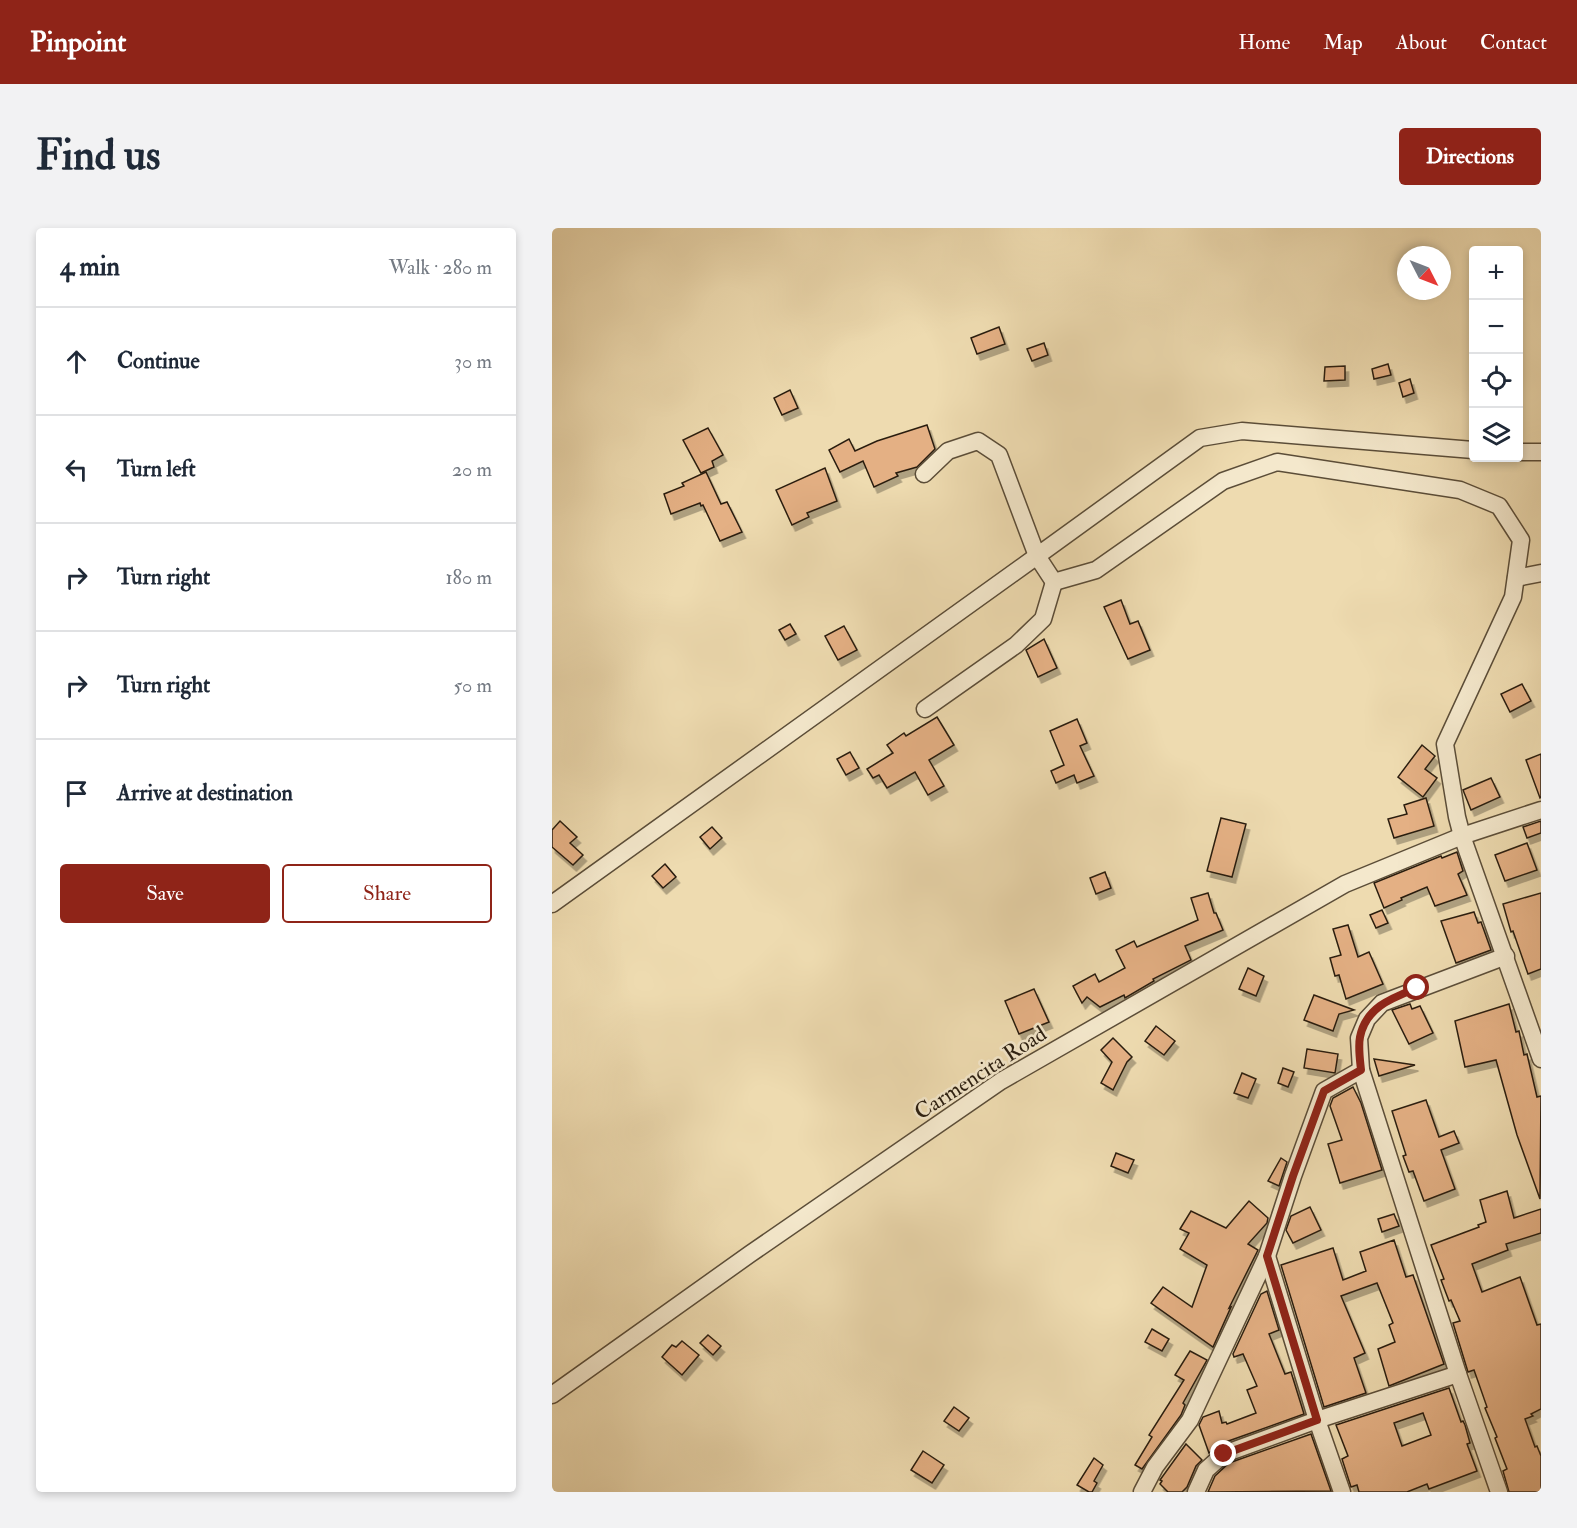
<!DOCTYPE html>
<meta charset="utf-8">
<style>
body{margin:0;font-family:"IM FELL Double Pica",serif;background:#f2f2f3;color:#1f2937}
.controls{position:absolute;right:18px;top:18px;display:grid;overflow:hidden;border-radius:6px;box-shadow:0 3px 9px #0003}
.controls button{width:54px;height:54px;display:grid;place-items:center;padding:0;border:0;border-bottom:2px solid #e0e1e3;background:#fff;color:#1f2937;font:30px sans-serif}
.compass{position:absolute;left:845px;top:18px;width:54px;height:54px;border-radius:50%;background:#fff;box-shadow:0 3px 9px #0003;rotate:132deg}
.stop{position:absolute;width:18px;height:18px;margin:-14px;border:4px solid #8f2418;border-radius:50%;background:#fff}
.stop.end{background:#8f2418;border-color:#fff;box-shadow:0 2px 6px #0008}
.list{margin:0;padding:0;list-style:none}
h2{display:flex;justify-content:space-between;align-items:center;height:78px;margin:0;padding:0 24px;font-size:26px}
h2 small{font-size:20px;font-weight:400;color:#747a83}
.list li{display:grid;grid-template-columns:39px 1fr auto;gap:18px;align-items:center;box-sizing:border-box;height:108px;padding:0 24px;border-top:2px solid #e0e1e3}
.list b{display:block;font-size:22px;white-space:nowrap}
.list em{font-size:20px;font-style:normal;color:#747a83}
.actions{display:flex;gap:12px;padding:18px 24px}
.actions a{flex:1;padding:14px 0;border:2px solid #8f2418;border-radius:6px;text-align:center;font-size:21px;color:#8f2418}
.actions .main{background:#8f2418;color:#fff}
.icon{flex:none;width:33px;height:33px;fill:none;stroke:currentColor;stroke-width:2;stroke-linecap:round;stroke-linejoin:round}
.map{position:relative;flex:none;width:989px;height:1264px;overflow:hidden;border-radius:6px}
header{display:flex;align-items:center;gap:36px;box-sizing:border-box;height:84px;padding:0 30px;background:#8f2418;color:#fff}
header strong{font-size:28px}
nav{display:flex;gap:33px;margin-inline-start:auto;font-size:21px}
.intro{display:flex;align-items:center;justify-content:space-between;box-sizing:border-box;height:144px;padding:0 36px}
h1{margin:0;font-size:42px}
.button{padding:15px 27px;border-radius:6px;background:#8f2418;color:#fff;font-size:21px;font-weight:700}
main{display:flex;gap:36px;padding:0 36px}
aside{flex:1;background:#fff;border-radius:6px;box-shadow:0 3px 9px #0003}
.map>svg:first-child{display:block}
.building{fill:#e4b084;stroke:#2a1e10;stroke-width:1.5;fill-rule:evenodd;filter:url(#shadow)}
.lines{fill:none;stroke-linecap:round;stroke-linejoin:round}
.minor-casing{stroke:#5b4d38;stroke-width:19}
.minor{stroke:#f4e8cc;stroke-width:16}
.route{stroke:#8f2418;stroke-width:8}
.labels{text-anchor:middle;stroke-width:5;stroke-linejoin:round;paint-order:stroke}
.street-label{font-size:22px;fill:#2a1e10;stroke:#f4e8cc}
</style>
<header>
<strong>Pinpoint</strong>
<nav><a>Home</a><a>Map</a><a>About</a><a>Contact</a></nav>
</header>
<div class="intro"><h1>Find us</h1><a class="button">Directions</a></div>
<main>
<aside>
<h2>4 min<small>Walk · 280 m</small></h2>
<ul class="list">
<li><svg class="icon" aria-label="ahead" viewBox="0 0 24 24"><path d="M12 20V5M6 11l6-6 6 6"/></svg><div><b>Continue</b></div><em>30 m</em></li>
<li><svg class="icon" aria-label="left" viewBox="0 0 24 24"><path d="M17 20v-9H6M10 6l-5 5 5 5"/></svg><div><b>Turn left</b></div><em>20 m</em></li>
<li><svg class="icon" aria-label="right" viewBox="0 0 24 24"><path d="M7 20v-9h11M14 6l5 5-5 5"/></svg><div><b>Turn right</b></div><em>180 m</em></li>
<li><svg class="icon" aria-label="right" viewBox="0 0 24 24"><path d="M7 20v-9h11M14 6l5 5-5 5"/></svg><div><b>Turn right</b></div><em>50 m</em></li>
<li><svg class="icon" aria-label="arrive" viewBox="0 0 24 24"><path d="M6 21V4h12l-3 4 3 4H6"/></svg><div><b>Arrive at destination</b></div></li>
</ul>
<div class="actions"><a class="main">Save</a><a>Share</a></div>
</aside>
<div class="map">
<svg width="989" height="1264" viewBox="0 0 989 1264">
<defs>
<filter id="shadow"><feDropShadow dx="3.5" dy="6" stdDeviation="0" flood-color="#0004"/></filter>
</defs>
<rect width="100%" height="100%" fill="#eedbb0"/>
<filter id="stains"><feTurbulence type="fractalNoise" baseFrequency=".00333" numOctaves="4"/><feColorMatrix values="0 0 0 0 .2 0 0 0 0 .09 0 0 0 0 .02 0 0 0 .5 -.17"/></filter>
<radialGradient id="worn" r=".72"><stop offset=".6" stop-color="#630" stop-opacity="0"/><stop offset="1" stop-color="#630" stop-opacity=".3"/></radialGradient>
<!-- building -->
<g class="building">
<path d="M 447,99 L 453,116 L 425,126 L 419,110 Z"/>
<path d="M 492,115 L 496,127 L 480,133 L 475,121 Z"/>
<path d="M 836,136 L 839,147 L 822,151 L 820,141 Z"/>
<path d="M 793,138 L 793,152 L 772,153 L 773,139 Z"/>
<path d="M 858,151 L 862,165 L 851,169 L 847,155 Z"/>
<path d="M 238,162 L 246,180 L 230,187 L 222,170 Z"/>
<path d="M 375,197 L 383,221 L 365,239 L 344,245 L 346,248 L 322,259 L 311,233 L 288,244 L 277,222 L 297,211 L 303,223 L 325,213 Z"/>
<path d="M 156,200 L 171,227 L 160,233 L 162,239 L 149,245 L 131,212 Z"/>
<path d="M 273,240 L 285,273 L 255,285 L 257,289 L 240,297 L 224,262 Z"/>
<path d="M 154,244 L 169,276 L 175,274 L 190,304 L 168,313 L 151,277 L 149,278 L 148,275 L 119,286 L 112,266 L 132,258 L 130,255 Z"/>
<path d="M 569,372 L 578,396 L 586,393 L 598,422 L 576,431 L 552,379 Z"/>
<path d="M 238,396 L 244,406 L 233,412 L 227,402 Z"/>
<path d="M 292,398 L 305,422 L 286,432 L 273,408 Z"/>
<path d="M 492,411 L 505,440 L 486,449 L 474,422 Z"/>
<path d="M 970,456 L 979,473 L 958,484 L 949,466 Z"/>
<path d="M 385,489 L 402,517 L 377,532 L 392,558 L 376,567 L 363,544 L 335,560 L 327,547 L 321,550 L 315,541 L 341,525 L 335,517 L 352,505 L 354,508 Z"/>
<path d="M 525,491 L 535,515 L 528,518 L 542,548 L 525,555 L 522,547 L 504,555 L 499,543 L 512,537 L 498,503 Z"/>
<path d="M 870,517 L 883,528 L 873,541 L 885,550 L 871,569 L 846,549 Z"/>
<path d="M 298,524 L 307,540 L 294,547 L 285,531 Z"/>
<path d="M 989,526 L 989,569 L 988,570 L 974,532 Z"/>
<path d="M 939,550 L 948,569 L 919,582 L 911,562 Z"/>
<path d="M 874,570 L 882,598 L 842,610 L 836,591 L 855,586 L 852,577 Z"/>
<path d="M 669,590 L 694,596 L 680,649 L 655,643 Z"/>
<path d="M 8,593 L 25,609 L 18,615 L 31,627 L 21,637 L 0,619 L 0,602 Z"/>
<path d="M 989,593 L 989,605 L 975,610 L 971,599 Z"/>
<path d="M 160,599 L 170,610 L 158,621 L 148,609 Z"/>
<path d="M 975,615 L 985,642 L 953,653 L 943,627 Z"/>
<path d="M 905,624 L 911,643 L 906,646 L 915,667 L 883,678 L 875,659 L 849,670 L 850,672 L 832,680 L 822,655 L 889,628 L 890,630 Z"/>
<path d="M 113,636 L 124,649 L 111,660 L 100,648 Z"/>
<path d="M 553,644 L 559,660 L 544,666 L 538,650 Z"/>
<path d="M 656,665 L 662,685 L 664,685 L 671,702 L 633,718 L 639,732 L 601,751 L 602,753 L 573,770 L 572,767 L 548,779 L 535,769 L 530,775 L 521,758 L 543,746 L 547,754 L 573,740 L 564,722 L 582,713 L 585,719 L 646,692 L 639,670 Z"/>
<path d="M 989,665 L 989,741 L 976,746 L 961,703 L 959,704 L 951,676 Z"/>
<path d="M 830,682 L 836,695 L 824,700 L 818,687 Z"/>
<path d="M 922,684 L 926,695 L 929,694 L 939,722 L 904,735 L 889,693 Z"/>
<path d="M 796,697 L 806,729 L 817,724 L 831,756 L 794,771 L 787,747 L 783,748 L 778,730 L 789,727 L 781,701 Z"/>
<path d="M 696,740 L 712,748 L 704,768 L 687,761 Z"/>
<path d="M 482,761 L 497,794 L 467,806 L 453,773 Z"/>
<path d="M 762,767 L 802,782 L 787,786 L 781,803 L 752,792 Z"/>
<path d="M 858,776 L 860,781 L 868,778 L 881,805 L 857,816 L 840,782 Z"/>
<path d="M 957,776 L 964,804 L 967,803 L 972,827 L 975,826 L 985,869 L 989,868 L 988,971 L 965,907 L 944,832 L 913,839 L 903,793 Z"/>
<path d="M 604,798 L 623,813 L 612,827 L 593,813 Z"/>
<path d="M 561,810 L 580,829 L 575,834 L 561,862 L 549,855 L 560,834 L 549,822 Z"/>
<path d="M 755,821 L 786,826 L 783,845 L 752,840 Z"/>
<path d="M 822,831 L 863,837 L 827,848 Z"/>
<path d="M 731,840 L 742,844 L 736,859 L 726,855 Z"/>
<path d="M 690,845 L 704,851 L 696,870 L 682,865 Z"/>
<path d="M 801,859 L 809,875 L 830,942 L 788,955 L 776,916 L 790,912 L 778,878 L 781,870 Z"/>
<path d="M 874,872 L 887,909 L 902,903 L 907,915 L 889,922 L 903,961 L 872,973 L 861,943 L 857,944 L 851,928 L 854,927 L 840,883 Z"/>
<path d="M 564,925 L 582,932 L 576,945 L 559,938 Z"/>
<path d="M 729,930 L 735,934 L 727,958 L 716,953 Z"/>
<path d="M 955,963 L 962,990 L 989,981 L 989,1005 L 954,1016 L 956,1022 L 920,1036 L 930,1064 L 968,1049 L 985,1097 L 989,1096 L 989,1181 L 979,1186 L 981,1188 L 973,1191 L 983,1219 L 985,1218 L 989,1228 L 989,1264 L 957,1264 L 951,1243 L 955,1241 L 943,1210 L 945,1209 L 933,1180 L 935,1179 L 922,1142 L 916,1144 L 901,1095 L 908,1093 L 899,1072 L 897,1073 L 889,1052 L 892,1051 L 879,1017 L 927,999 L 926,997 L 934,994 L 928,972 Z"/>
<path d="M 697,973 L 716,990 L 715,995 L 696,1016 L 706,1022 L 677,1080 L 679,1079 L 661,1119 L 599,1075 L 611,1059 L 640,1079 L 655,1037 L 628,1021 L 637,1005 L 628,1001 L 639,983 L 674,1000 Z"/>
<path d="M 758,979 L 769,1002 L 741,1015 L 734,1002 L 739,988 Z"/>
<path d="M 842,986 L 847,998 L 830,1004 L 826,991 Z"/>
<path d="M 842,1012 L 854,1049 L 861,1047 L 892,1136 L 837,1158 L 826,1121 L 843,1114 L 837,1097 L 841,1095 L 825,1055 L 789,1068 L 813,1125 L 802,1130 L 814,1165 L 772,1179 L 729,1037 L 781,1020 L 791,1052 L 814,1043 L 808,1024 Z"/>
<path d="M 715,1063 L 727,1102 L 717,1106 L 733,1146 L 739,1144 L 752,1186 L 668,1216 L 657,1225 L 647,1197 L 651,1189 L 667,1183 L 670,1195 L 674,1194 L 675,1196 L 704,1185 L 695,1162 L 705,1158 L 691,1126 L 682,1129 L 681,1126 L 709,1066 Z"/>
<path d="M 600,1101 L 617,1111 L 610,1123 L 593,1114 Z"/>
<path d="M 156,1107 L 169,1118 L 161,1127 L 148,1115 Z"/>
<path d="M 130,1113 L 147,1127 L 130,1147 L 110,1129 L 120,1117 L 124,1119 Z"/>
<path d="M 638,1123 L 655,1132 L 631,1175 L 633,1177 L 629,1187 L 590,1241 L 583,1237 L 600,1209 L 597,1207 L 632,1152 L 623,1147 Z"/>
<path d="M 897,1160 L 909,1194 L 911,1193 L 913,1197 L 918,1215 L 915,1216 L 925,1243 L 877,1261 L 875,1256 L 855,1264 L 807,1264 L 805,1257 L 799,1259 L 790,1231 L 796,1228 L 784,1197 ZM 871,1185 L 879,1207 L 850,1218 L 842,1195 Z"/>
<path d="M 402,1179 L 417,1190 L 407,1203 L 392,1193 Z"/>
<path d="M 759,1206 L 779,1263 L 656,1264 L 663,1248 L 677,1235 Z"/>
<path d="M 634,1216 L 650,1232 L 644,1238 L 635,1259 L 630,1264 L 616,1264 L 608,1256 L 610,1253 L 608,1252 Z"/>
<path d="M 371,1223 L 392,1237 L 380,1255 L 359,1242 Z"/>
<path d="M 542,1230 L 551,1237 L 542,1253 L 545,1255 L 540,1264 L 537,1264 L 525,1257 Z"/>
</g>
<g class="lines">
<defs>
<g id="minor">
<path d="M 966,224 L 989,224"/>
<path d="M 372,246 L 396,223 L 426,213 L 447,227 L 485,328 L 648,210 L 690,203 L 921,222"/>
<path d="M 964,350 L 989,345"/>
<path d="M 373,481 L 464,417 L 491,391 L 502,354"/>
<path d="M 0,676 L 485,328 L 502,354 L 544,342 L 671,253 L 725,234 L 908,262 L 947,278 L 969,312 L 961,369 L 893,516 L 905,589 L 910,608 L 989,831"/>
<path d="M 715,1028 L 765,1192 L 790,1264"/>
<path d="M 0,1167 L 198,1026 L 449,853 L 793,656 L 910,608 L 989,582"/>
<path d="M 590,1264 L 603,1239 L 638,1192 L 715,1028 L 741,948 L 772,863 L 809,842"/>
<path d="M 644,1264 L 654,1242 L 672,1226 L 765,1192 L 906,1146"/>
<path d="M 947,1264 L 906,1146 L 809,842 L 807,810 L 815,791 L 830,775 L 954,728"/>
</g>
</defs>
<!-- minor casing -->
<use href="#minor" class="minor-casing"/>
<!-- minor -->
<use href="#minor" class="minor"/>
</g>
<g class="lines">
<!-- route -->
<path class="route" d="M 672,1226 L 765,1192 L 715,1028 L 741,948 L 772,863 L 809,842 C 808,832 806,819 808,809 C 814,779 840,770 865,760"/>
</g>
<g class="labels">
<!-- street labels -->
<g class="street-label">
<text transform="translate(428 844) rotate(-33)" y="8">Carmencita Road</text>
</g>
</g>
<rect width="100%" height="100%" filter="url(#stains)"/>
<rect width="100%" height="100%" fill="url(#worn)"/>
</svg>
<div class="controls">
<button>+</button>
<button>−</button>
<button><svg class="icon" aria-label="locate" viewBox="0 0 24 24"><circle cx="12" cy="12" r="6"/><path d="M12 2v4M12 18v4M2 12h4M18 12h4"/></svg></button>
<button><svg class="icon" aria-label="layers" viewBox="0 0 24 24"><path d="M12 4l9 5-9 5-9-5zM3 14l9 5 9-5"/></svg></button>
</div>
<svg class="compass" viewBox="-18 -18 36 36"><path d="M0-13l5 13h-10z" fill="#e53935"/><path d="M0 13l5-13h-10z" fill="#747a83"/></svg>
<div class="stop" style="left:865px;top:760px"></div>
<div class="stop end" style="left:672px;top:1226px"></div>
</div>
</main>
